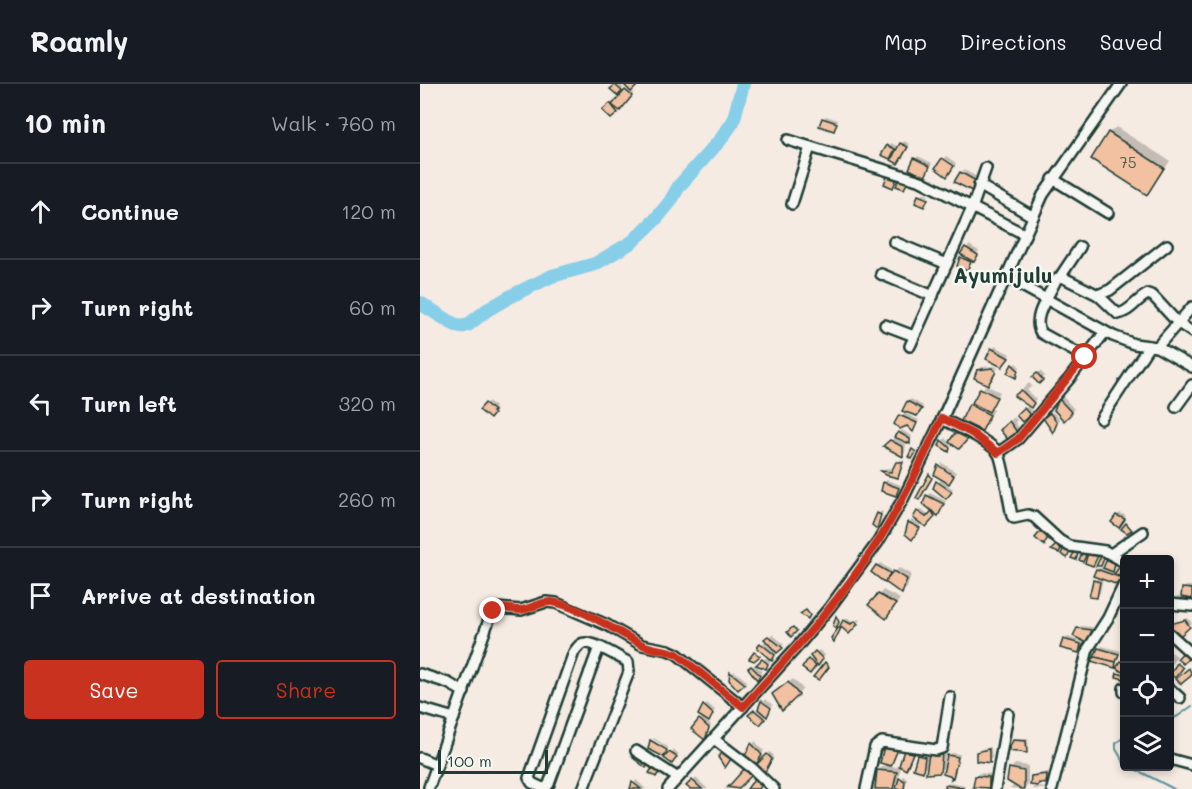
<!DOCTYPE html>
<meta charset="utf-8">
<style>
body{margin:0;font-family:Mali,sans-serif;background:#20242c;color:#f1f3f6}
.controls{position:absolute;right:18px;bottom:18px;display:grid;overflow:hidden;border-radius:6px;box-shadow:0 3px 9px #0003}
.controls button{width:54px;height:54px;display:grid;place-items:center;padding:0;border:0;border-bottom:2px solid #363941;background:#171b24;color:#f1f3f6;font:30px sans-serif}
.scale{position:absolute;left:18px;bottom:15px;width:110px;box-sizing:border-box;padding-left:6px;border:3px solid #1f3d34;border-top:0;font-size:16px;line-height:21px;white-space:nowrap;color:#1f3d34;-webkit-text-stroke:4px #f6f6f2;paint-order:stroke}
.stop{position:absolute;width:18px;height:18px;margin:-14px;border:4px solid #c8321e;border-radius:50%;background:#fff}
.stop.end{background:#c8321e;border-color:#fff;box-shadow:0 2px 6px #0008}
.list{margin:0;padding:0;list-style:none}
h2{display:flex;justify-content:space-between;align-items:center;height:78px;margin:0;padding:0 24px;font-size:26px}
h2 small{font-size:20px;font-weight:400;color:#9ea1a6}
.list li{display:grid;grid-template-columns:39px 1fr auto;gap:18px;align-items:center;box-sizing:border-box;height:96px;padding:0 24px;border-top:2px solid #363941}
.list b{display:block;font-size:22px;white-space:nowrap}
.list em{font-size:20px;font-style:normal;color:#9ea1a6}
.actions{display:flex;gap:12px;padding:18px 24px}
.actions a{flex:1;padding:14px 0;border:2px solid #c8321e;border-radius:6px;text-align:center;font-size:21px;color:#c8321e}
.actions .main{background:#c8321e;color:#fff}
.icon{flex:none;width:33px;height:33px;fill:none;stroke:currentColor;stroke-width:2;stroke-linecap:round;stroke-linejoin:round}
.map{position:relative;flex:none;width:772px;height:705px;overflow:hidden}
header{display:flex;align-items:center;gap:36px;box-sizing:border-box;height:84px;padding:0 30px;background:#171b24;border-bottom:2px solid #363941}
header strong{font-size:28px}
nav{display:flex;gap:33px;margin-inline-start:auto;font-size:21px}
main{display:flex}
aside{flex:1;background:#171b24}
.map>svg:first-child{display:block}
.shadow{fill:#0003}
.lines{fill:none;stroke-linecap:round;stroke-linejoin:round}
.stream{stroke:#5d94a1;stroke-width:2}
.river{stroke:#87cee9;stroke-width:14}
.building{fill:#f2c1a1;stroke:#1f3d34;stroke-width:1.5}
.minor-casing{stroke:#1f3d34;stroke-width:14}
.minor{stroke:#f6f6f2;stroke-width:9}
.route{stroke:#c8321e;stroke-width:8}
.labels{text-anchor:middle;stroke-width:5;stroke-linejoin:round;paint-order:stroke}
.number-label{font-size:15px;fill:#545e4f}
.quarter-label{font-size:21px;font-weight:bold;fill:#1f3d34;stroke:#f6f6f2}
</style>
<header>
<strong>Roamly</strong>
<nav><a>Map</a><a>Directions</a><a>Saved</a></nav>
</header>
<main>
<aside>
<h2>10 min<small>Walk · 760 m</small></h2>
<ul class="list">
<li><svg class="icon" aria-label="ahead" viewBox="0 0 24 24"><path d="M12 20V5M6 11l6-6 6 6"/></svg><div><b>Continue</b></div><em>120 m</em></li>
<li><svg class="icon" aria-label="right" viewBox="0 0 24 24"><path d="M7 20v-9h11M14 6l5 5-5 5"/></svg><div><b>Turn right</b></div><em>60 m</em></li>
<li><svg class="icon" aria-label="left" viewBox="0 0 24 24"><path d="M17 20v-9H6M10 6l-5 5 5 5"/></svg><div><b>Turn left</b></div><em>320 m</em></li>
<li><svg class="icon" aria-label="right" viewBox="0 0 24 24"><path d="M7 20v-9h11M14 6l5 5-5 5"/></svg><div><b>Turn right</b></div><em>260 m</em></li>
<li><svg class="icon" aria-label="arrive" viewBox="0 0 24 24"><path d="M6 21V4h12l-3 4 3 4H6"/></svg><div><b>Arrive at destination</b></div></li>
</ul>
<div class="actions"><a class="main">Save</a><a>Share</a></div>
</aside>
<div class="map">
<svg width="772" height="705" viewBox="0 0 772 705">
<rect width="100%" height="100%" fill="#f5ebe2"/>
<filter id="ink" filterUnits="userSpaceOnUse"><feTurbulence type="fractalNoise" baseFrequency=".0167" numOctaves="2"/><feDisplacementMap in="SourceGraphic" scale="12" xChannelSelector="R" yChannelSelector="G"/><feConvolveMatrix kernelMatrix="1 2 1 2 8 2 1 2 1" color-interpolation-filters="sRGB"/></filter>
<g filter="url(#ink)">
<!-- shadow -->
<g class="shadow">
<path d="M 197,0 L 204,3 L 198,10 L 193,5 Z"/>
<path d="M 209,0 L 217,0 L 211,6 L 214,9 L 191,33 L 184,26 L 193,18 L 195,20 L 209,4 Z"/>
<path d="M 406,32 L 418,36 L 414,45 L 403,35 Z"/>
<path d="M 696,43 L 750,77 L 733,102 L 727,109 L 689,49 Z"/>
<path d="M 484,57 L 490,60 L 478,78 L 464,70 L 471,59 L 479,63 Z"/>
<path d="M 498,72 L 512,79 L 507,88 L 491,84 Z"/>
<path d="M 526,72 L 536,79 L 530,88 L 517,84 Z"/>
<path d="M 544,86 L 559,94 L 555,103 L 541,89 Z"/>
<path d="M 503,109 L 509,112 L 504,122 L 500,112 Z"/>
<path d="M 549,161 L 559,167 L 546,185 L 542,174 Z"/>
<path d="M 575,262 L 590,270 L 585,279 L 568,274 Z"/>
<path d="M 596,279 L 600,283 L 596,292 L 593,281 Z"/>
<path d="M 575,282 L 578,284 L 566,301 L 580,308 L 571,324 L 574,326 L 566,340 L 562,345 L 551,321 L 567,299 L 558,286 L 562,283 Z"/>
<path d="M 620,287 L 625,292 L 619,298 L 616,290 Z"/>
<path d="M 609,299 L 612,302 L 607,306 L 616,315 L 609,324 L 612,327 L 602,336 L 598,331 L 609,321 L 596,311 Z"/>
<path d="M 643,313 L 654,325 L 644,334 L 635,325 Z"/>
<path d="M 491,315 L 503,322 L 500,328 L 488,318 Z"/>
<path d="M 69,317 L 75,323 L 74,324 L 76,326 L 69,333 L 61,326 Z"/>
<path d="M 633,328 L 639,335 L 634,346 L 625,335 Z"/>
<path d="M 484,329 L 499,336 L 493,346 L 481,332 Z"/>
<path d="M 594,333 L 597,336 L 595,339 L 599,344 L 589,355 L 582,346 Z"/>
<path d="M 482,346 L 492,352 L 490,358 L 479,348 Z"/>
<path d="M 538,348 L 546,348 L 550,351 L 539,363 L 532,359 L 528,366 L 520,362 L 525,354 L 530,359 Z"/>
<path d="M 474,354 L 486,360 L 485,369 L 482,371 L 466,362 Z"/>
<path d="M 480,376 L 484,376 L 480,389 L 477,392 L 467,390 L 464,387 L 466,384 L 474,385 Z"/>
<path d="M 522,379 L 536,388 L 532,395 L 522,394 L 521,396 L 533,405 L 526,413 L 515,404 L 522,394 L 516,391 Z"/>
<path d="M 467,396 L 481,401 L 475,410 L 464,399 Z"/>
<path d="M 510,409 L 526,417 L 521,427 L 506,441 L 498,428 L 501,425 L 510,431 L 514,427 L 507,412 Z"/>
<path d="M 461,427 L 463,428 L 457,443 L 454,441 Z"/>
<path d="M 700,429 L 706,432 L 701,439 L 693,437 Z"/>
<path d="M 492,436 L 501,440 L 494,451 L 489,439 Z"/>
<path d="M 691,474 L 697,477 L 691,487 L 696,489 L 704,480 L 703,497 L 683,494 L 680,509 L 677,512 L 675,497 L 679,492 L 678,486 L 681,483 L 684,484 Z"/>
<path d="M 460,479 L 471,486 L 467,495 L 479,484 L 491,490 L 487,504 L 482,508 L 465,496 L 457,482 Z"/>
<path d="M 766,502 L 772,502 L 772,514 L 763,505 Z"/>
<path d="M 463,506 L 480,515 L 470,529 L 459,511 Z"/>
<path d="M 427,534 L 435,538 L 438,535 L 440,536 L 429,548 L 424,537 Z"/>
<path d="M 768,534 L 772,539 L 760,550 L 750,541 Z"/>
<path d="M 661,542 L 673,543 L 667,557 L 658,545 Z"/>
<path d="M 352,550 L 364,560 L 346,583 L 339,581 L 348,572 L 339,564 Z"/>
<path d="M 648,553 L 663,558 L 662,565 L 659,568 L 645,556 Z"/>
<path d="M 682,562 L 701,567 L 694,582 L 679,565 Z"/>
<path d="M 399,566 L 405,571 L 401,577 L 393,585 L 384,584 Z"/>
<path d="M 751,568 L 757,572 L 750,582 L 750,570 Z"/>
<path d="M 335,580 L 342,587 L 337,594 L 330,584 Z"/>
<path d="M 314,587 L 327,597 L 318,604 L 311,596 Z"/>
<path d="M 699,589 L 704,590 L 704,594 L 703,595 L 704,597 L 701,602 L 701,596 L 704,593 Z"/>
<path d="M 373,595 L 383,605 L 362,625 L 359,606 Z"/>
<path d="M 345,615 L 353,621 L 340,639 L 330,631 L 338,624 L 339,625 Z"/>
<path d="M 287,619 L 295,626 L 289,636 L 280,631 Z"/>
<path d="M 283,633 L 291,641 L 285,654 L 280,636 Z"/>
<path d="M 234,654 L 248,663 L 248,665 L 233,655 Z"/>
<path d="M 597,654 L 608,655 L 609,664 L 606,667 L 594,657 Z"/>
<path d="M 335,657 L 344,667 L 337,680 L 327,671 Z"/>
<path d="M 571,663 L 572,674 L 569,677 L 558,668 L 561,665 Z"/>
<path d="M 488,664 L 495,666 L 489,682 L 486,684 L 481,682 L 477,698 L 483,692 L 487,694 L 485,705 L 478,705 L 479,699 L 473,705 L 456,705 L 459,686 L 463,682 L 480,683 L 485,666 Z"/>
<path d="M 526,665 L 524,680 L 527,680 L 528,671 L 531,669 L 540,670 L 535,690 L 532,692 L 526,681 L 519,688 L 509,680 L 503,686 L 498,672 L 501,669 L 509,671 Z"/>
<path d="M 253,666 L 259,670 L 255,675 L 252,671 Z"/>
<path d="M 350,668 L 354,672 L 348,683 L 338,681 Z"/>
<path d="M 595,680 L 608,682 L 608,701 L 604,705 L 590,705 L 593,702 L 600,705 L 590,685 Z"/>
<path d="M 328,682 L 334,687 L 316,705 L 305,705 L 309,699 L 312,701 Z"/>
<path d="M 629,688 L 628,696 L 625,699 L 621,698 L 616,702 L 629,705 L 612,705 L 616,701 L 612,693 L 615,690 Z"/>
<path d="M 559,689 L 572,690 L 572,700 L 569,702 L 556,692 Z"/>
<path d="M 276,694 L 288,705 L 273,705 L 269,702 Z"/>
<path d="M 216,696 L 226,705 L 211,705 Z"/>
<path d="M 529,698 L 545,701 L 544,705 L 527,705 L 527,701 Z"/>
</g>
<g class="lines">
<!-- stream -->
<g class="stream">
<path d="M 750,636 L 758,632 L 772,622"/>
<path d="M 704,653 L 696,659 L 696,665 L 704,679"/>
<path d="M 709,682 L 754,705"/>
</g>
<!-- river -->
<path class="river" d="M 0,219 L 32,239 L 40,243 L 48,241 L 67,226 L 93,211 L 132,192 L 175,180 L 212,158 L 235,136 L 250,118 L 259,102 L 301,55 L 313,38 L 323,0"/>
</g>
<!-- building -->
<g class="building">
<path d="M 207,0 L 216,0 L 218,1 L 211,8 L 205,2 Z"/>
<path d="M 195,1 L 202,7 L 198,12 L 190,5 Z"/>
<path d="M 205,6 L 212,12 L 200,27 L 192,21 Z"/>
<path d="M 190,19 L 198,29 L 191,35 L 182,26 Z"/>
<path d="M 402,34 L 417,39 L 414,47 L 399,42 Z"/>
<path d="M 688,48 L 744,84 L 727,111 L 671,75 Z"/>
<path d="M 480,59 L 488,63 L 478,80 L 471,76 Z"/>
<path d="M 467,61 L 475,65 L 470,75 L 461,71 Z"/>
<path d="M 494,74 L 510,82 L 505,93 L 489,85 Z"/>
<path d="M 522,74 L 534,82 L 527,93 L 515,84 Z"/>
<path d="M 469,87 L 478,91 L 473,104 L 464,100 Z"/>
<path d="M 540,88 L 558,98 L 552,107 L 534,98 Z"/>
<path d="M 481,91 L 489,95 L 484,105 L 476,102 Z"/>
<path d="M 498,111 L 508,115 L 504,123 L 495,119 Z"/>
<path d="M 545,163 L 558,171 L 554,178 L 540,170 Z"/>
<path d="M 540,173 L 551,178 L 547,187 L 537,182 Z"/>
<path d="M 571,264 L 589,274 L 582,283 L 566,275 Z"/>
<path d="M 592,280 L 598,286 L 596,294 L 587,289 Z"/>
<path d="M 572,284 L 576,288 L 568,301 L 554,294 L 557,286 Z"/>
<path d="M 617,289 L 623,296 L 619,300 L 612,293 Z"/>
<path d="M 560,304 L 577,313 L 569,328 L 552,319 Z"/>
<path d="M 601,306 L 614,319 L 611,324 L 594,312 Z"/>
<path d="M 639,315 L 652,329 L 644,337 L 634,326 Z"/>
<path d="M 487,317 L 502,325 L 497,332 L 482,327 Z"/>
<path d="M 65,319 L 74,327 L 72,328 L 74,330 L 70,335 L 59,326 Z"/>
<path d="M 549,320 L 570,331 L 562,347 L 541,337 Z"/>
<path d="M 604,324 L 610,331 L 602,338 L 596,331 Z"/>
<path d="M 630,329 L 637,339 L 633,349 L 623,334 Z"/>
<path d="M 479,331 L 497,339 L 493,348 L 487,342 L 480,345 L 474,340 Z"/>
<path d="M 589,337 L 597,348 L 589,357 L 580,346 Z"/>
<path d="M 478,348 L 490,355 L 490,360 L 474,353 Z"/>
<path d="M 534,350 L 542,350 L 548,355 L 539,365 L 529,358 Z"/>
<path d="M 470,356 L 483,363 L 483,373 L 463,362 Z"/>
<path d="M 521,356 L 530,364 L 529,368 L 519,362 Z"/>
<path d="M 492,365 L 496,368 L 492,375 L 488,373 Z"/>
<path d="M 476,378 L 483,378 L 478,394 L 466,391 L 461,387 L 471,388 Z"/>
<path d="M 518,381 L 534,392 L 529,400 L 514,391 Z"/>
<path d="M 509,390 L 512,394 L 499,416 L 496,414 Z"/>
<path d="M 516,397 L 532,408 L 526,415 L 513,404 Z"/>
<path d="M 463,398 L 479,404 L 476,412 L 461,407 Z"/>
<path d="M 506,411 L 524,420 L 518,432 L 503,420 Z"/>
<path d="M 497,427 L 506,433 L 512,427 L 515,433 L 506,443 L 493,434 Z"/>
<path d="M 457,429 L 461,431 L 457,445 L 452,441 Z"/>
<path d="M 696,431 L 705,435 L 699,444 L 691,438 Z"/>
<path d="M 488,438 L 500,444 L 492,456 L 485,450 Z"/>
<path d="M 706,439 L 712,446 L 707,449 L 701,445 Z"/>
<path d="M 624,443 L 629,452 L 624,460 L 625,462 L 615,454 Z"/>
<path d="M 638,459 L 642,462 L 639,469 L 631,466 Z"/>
<path d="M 645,462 L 651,466 L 647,474 L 641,470 Z"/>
<path d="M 669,466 L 679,470 L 673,482 L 665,479 Z"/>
<path d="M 655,467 L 658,469 L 656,476 L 651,474 Z"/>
<path d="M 663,467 L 667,469 L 663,478 L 659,476 Z"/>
<path d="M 682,470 L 685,472 L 681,482 L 676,482 Z"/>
<path d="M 687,475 L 695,480 L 693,488 L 683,484 Z"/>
<path d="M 456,481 L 470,489 L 465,499 L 451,488 Z"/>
<path d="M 700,482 L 704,484 L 704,493 L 694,490 Z"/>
<path d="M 676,485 L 702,494 L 701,502 L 673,492 Z"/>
<path d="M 473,487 L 487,495 L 482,510 L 465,498 Z"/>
<path d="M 673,496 L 680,498 L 677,514 L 669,513 Z"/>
<path d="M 762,504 L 772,505 L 772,515 L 761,513 Z"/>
<path d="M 458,510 L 476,520 L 466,535 L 448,521 Z"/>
<path d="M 386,526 L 390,531 L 388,535 L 380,530 Z"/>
<path d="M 416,532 L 419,538 L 416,545 L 413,542 Z"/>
<path d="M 423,536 L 431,540 L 435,537 L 438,540 L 429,550 L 420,542 Z"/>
<path d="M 765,536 L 770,543 L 760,552 L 750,543 L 750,540 Z"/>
<path d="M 373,543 L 377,547 L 371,553 L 367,548 Z"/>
<path d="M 418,544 L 421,544 L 414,558 L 411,554 Z"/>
<path d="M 657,544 L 672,546 L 667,559 L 653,552 Z"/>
<path d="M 348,552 L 363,564 L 357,569 L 344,555 Z"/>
<path d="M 643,555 L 661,560 L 659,569 L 640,564 Z"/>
<path d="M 340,559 L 355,571 L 352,577 L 337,564 Z"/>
<path d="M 678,564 L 699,570 L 696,578 L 674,573 Z"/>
<path d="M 765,566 L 771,572 L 763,580 L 757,575 Z"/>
<path d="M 395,567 L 403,575 L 398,582 L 390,572 Z"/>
<path d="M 334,568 L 340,572 L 334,577 L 329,575 Z"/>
<path d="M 675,573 L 696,578 L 695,584 L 671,577 Z"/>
<path d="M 342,575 L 348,580 L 346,585 L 336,581 Z"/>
<path d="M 388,575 L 396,582 L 390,590 L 382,584 Z"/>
<path d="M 701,577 L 704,579 L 704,589 L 696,584 Z"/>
<path d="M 405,578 L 409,583 L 399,596 L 393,593 Z"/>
<path d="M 757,579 L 763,584 L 755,594 L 750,590 Z"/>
<path d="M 331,582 L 340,591 L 337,596 L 328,584 Z"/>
<path d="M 769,584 L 772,591 L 761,600 L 756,595 Z"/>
<path d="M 310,588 L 325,600 L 318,606 L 309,596 Z"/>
<path d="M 697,589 L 704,591 L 704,595 L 696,593 Z"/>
<path d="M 368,598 L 379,611 L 362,627 L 352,610 Z"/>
<path d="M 341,617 L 351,624 L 347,633 L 338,625 Z"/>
<path d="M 283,621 L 293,630 L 289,638 L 278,631 Z"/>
<path d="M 334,626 L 345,635 L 340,641 L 328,631 Z"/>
<path d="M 279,635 L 289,644 L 285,656 L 271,645 Z"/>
<path d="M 230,656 L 247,666 L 244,673 L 228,665 Z"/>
<path d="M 593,656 L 606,657 L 607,669 L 588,667 Z"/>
<path d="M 331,659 L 342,671 L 336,681 L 325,672 Z"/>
<path d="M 464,662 L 478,665 L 471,682 L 460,679 Z"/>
<path d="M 569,665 L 569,678 L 571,679 L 556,677 L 556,668 Z"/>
<path d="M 484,666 L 493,669 L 486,686 L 479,682 Z"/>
<path d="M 249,668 L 257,673 L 252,680 L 244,674 Z"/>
<path d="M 303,668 L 311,675 L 305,684 L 298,673 Z"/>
<path d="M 509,669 L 522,670 L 520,689 L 506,690 Z"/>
<path d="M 217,670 L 229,679 L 226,684 L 213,674 Z"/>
<path d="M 347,670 L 352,675 L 345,688 L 336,681 Z"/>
<path d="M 497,671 L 505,673 L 503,688 L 493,685 Z"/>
<path d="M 527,671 L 538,673 L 533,694 L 531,695 L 532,693 L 523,690 Z"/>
<path d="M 234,681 L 242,683 L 236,693 L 229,689 Z"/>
<path d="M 325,684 L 332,691 L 318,705 L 308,703 Z"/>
<path d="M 589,684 L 604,687 L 604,705 L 600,705 L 587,697 Z"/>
<path d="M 457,686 L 477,688 L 473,705 L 455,705 Z"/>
<path d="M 627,690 L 626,700 L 619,699 L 618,702 L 610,701 L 611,692 Z"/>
<path d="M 555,692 L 569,693 L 569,704 L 553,703 Z"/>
<path d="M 335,694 L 341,702 L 339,705 L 327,705 Z"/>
<path d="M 479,694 L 485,697 L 484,705 L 476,705 Z"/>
<path d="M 272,696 L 282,705 L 270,705 L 266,702 Z"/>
<path d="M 212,698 L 221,705 L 210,705 Z"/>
<path d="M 525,701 L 543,704 L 543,705 L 526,705 Z"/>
</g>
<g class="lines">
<defs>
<g id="minor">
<path d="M 368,56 L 501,97 L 604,150"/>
<path d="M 633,95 L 688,129"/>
<path d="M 559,101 L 612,132"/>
<path d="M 372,120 L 390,63"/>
<path d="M 474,158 L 527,180"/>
<path d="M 461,190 L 513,212"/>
<path d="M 586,193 L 693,252 L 714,260 L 737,263 L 772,283"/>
<path d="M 640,193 L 660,163"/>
<path d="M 678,211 L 690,206 L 747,161"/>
<path d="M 465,241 L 494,252"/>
<path d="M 490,262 L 552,124 L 566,84"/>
<path d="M 737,263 L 772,223"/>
<path d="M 665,273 L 621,249 C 611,234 629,212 636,196 L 640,193 L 644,194 L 678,211 L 698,230 C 710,228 717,215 728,210 L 733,212 L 757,238 L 772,248"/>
<path d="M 756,323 L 772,301"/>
<path d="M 522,335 C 536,342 568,356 578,368 C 583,376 589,419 592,432 L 594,434 L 608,431 L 614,433 L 639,456 L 649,462 L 685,467 L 704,478"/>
<path d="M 681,335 L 729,262"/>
<path d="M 578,369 L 598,355 L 649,295 L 685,248"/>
<path d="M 691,470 L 723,448"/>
<path d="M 750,520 L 772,522"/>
<path d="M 750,550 L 772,570"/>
<path d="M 0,590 L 28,599 L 44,608"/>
<path d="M 704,604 L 704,608"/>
<path d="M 750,605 L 760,614"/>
<path d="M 0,624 L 34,634"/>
<path d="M 294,655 L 332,684 L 354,705"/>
<path d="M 216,667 L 258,694"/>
<path d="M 0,674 L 17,681"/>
<path d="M 750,675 L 772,681"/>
<path d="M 9,703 L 70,533 L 77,524 L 101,526 L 126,518 L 136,519 L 187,541 L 222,561 L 248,566 L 257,570 L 323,623"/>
<path d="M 163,705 L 209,588 L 208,578 C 198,573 175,558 165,559 C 160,559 157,564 154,568 L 109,694 L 112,699 L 125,705 L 129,700 L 179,563"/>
<path d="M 248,705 L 377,563 L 410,523 L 458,458 L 483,415 L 522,335 L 623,111 L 701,0"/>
<path d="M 446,705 L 455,663 L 462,658 L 516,666 L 522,664 L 530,613"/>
<path d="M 575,705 L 588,630"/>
<path d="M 632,705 L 668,565 L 688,534 L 704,500"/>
</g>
</defs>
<!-- minor casing -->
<use href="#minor" class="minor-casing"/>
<!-- minor -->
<use href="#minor" class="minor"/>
</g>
</g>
<g class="lines" filter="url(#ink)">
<!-- route -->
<path class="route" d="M 73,527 C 82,521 90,526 100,526 C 111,526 120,517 132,518 C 159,522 197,548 221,560 C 232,566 246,565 257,570 L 323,623 C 371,570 420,517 459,456 C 483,418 502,376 522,334 L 553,350 L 578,369 L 598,355 L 665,273"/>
</g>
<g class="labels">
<!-- number labels -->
<g class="number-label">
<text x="708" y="84">75</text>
</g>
<!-- quarter labels -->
<g class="quarter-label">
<text x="583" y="199">Ayumijulu</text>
</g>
</g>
</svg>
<div class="controls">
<button>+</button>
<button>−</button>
<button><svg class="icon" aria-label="locate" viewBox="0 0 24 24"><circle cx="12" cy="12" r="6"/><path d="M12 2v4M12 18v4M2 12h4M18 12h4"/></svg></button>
<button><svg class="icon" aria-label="layers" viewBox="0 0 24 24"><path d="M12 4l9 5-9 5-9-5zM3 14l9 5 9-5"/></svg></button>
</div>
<div class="scale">100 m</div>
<div class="stop" style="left:665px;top:273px"></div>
<div class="stop end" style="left:73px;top:527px"></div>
</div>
</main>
